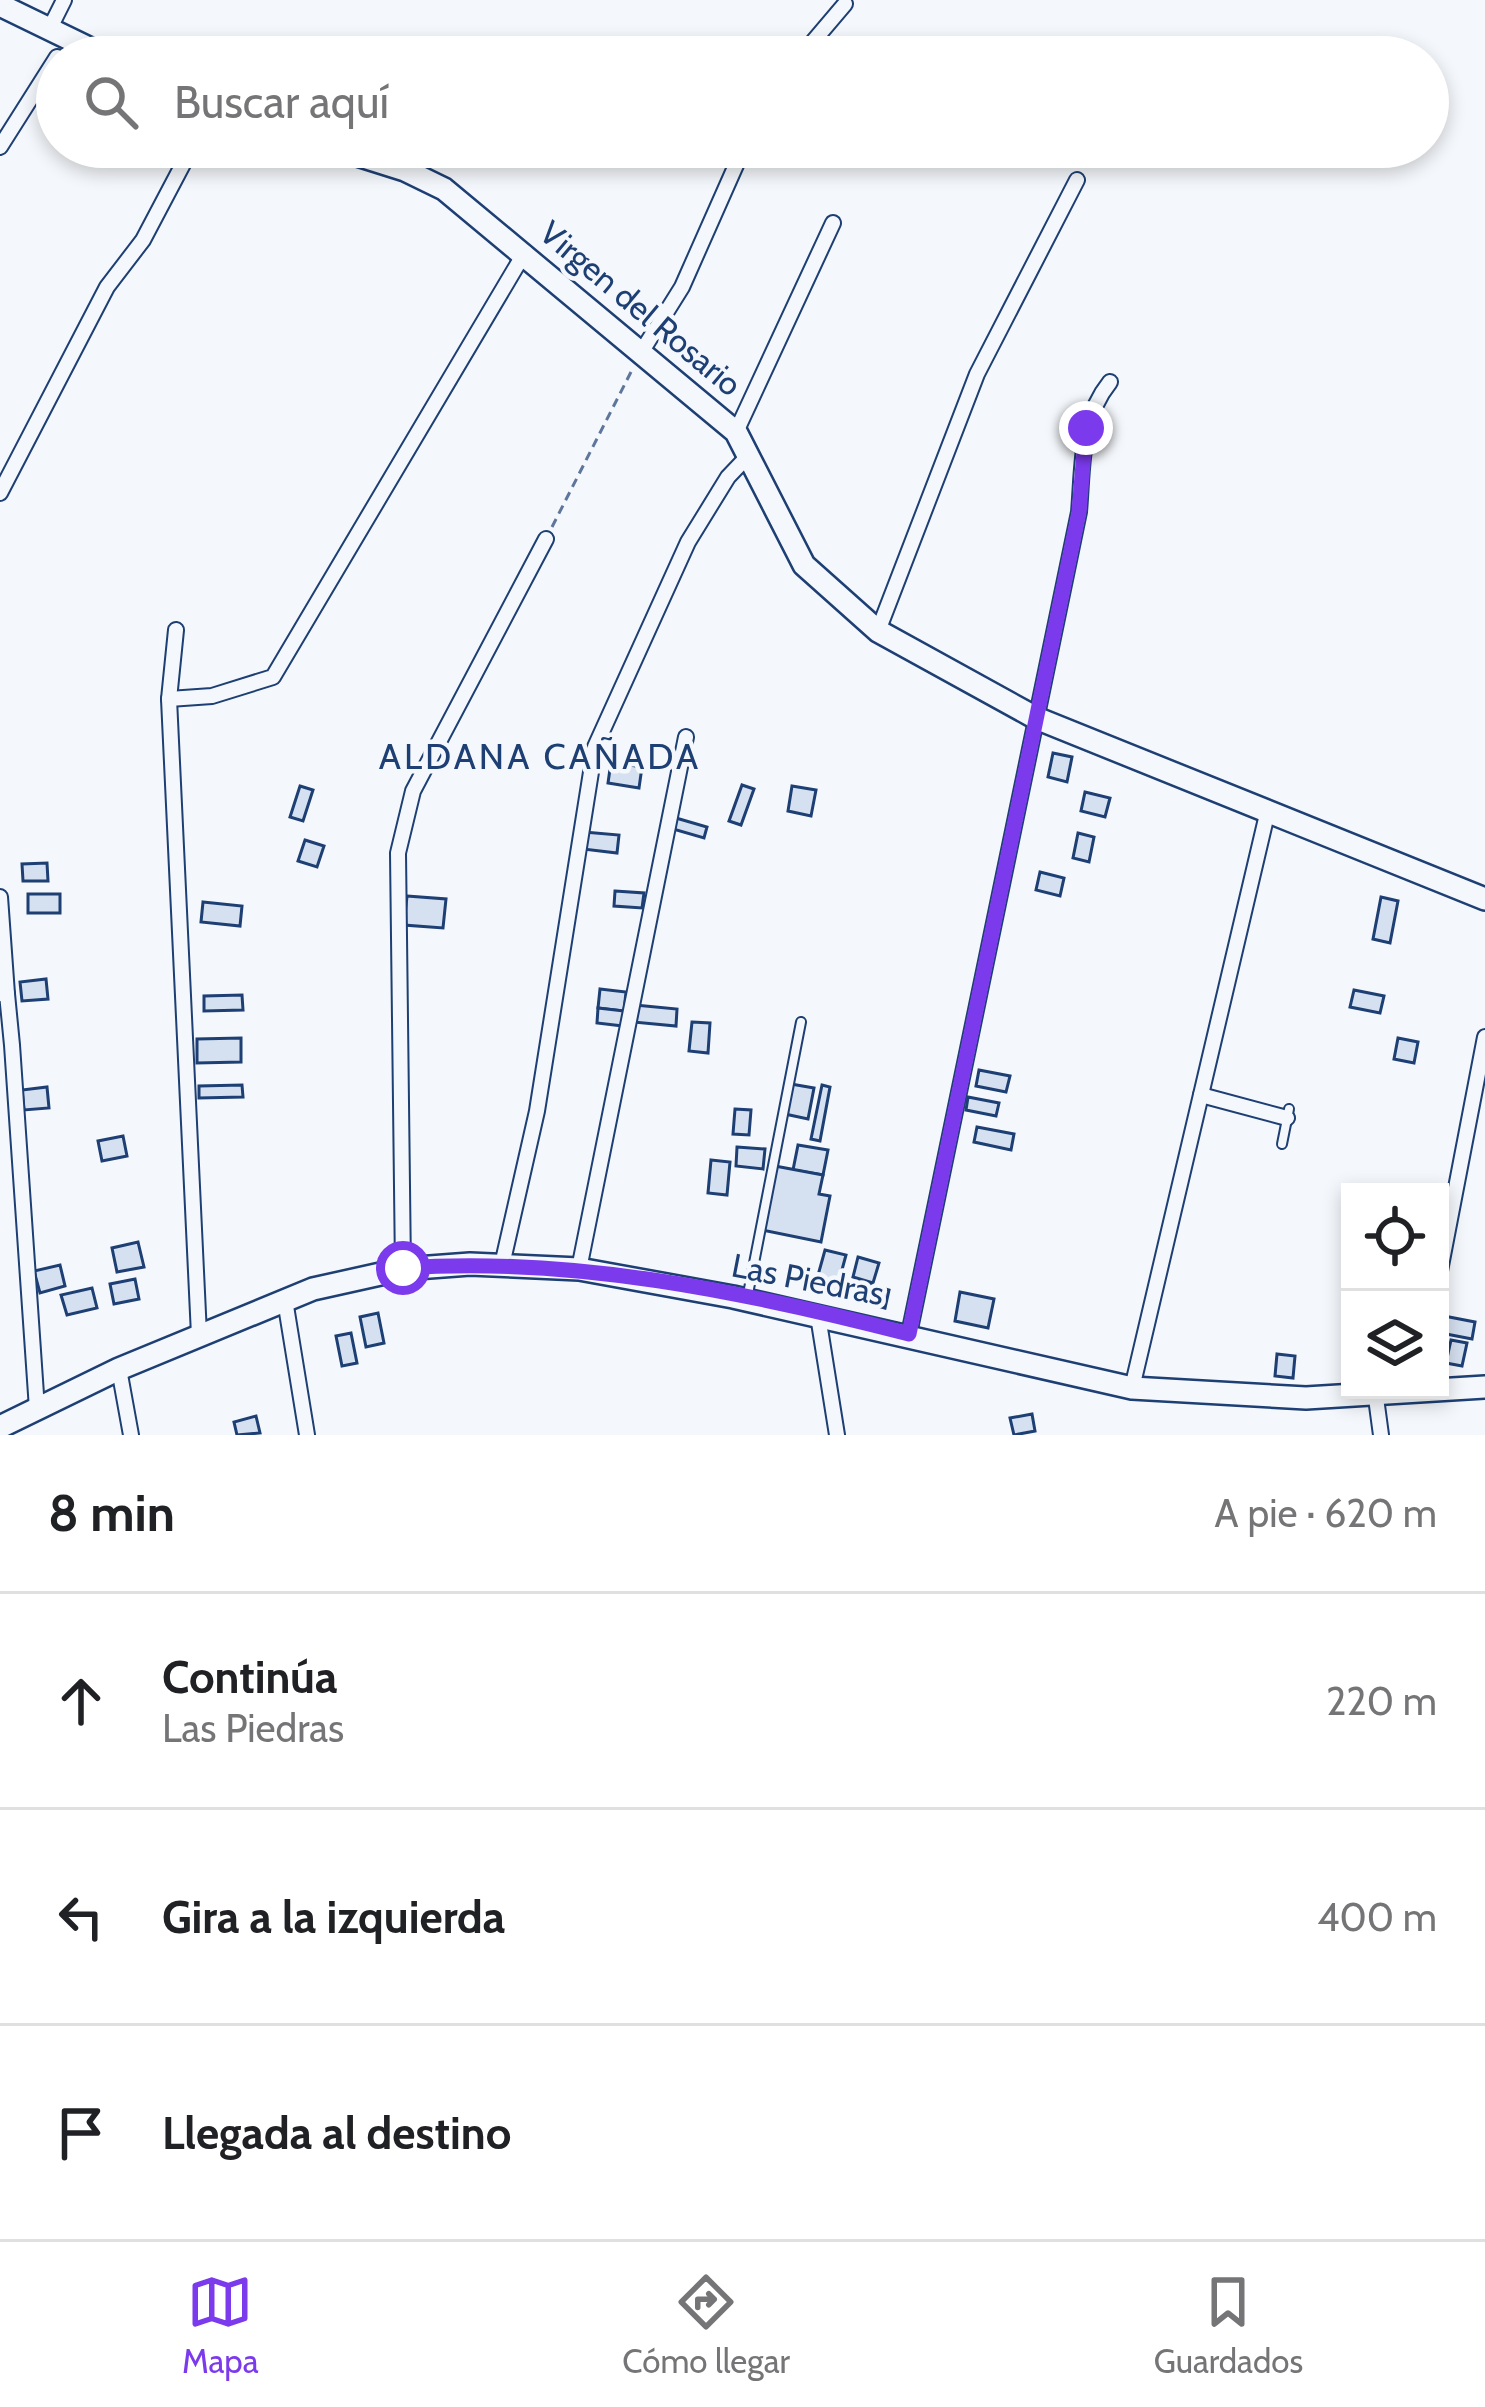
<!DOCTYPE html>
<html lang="es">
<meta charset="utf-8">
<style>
body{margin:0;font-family:Cabin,sans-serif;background:#f2f2f2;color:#202124}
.controls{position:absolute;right:36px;bottom:36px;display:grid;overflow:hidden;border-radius:0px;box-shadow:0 6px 18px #0003}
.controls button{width:108px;height:108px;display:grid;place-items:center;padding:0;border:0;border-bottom:3px solid #e0e0e0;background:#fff;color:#202124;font:60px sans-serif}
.stop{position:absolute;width:36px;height:36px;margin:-27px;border:9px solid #7c3aed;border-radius:50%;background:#fff}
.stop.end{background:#7c3aed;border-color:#fff;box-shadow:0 3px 12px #0008}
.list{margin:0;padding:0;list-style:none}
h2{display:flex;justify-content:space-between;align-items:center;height:156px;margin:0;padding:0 48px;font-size:51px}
h2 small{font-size:39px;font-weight:400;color:#757577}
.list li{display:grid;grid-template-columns:78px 1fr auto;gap:36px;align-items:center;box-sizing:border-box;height:216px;padding:0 48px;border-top:3px solid #e0e0e0}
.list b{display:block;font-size:45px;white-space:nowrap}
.list p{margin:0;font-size:39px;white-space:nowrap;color:#757577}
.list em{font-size:39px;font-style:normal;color:#757577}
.icon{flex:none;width:66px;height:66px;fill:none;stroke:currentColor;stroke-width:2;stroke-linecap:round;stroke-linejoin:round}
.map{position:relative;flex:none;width:1485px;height:1435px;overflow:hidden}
.search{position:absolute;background:#fff;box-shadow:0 6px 18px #0003;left:36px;right:36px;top:36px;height:132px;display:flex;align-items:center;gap:30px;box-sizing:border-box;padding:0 42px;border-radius:66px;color:#757577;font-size:45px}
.sheet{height:804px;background:#fff}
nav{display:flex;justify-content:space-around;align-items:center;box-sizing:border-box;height:168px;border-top:3px solid #e0e0e0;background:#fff;font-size:33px;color:#757577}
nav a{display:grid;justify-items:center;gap:6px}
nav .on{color:#7c3aed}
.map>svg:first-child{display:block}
.building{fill:#d5e0f0;stroke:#1d3f73;stroke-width:3}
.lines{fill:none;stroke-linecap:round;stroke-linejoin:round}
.lane-casing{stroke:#1d3f73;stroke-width:12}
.street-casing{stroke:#1d3f73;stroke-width:18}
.secondary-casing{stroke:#1d3f73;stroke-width:26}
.path{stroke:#5e769c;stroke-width:3;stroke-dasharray:9 6;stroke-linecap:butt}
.lane{stroke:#f4f7fb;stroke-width:8}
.street{stroke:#f4f7fb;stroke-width:14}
.secondary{stroke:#f4f7fb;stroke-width:21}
.route{stroke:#7c3aed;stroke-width:15}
.labels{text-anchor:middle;stroke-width:9;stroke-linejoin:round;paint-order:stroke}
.street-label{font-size:33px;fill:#1d3f73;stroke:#f4f7fb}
.neighbourhood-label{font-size:36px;letter-spacing:3px;fill:#1d3f73;stroke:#f4f7fb}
</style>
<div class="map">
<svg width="1485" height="1435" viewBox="0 0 1485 1435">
<rect width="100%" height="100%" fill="#f4f7fb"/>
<!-- building -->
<g class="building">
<path d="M 1053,753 L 1072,757 L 1067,782 L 1048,777 Z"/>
<path d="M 611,762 L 642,767 L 639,788 L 608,783 Z"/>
<path d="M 742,785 L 754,789 L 741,825 L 729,821 Z"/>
<path d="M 300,786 L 313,790 L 303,821 L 290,817 Z"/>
<path d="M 792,786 L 816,790 L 811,816 L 788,811 Z"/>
<path d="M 1085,792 L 1110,798 L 1105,817 L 1081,811 Z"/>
<path d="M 676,818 L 707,827 L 704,838 L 673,829 Z"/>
<path d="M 584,832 L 619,835 L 617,853 L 583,849 Z"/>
<path d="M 1078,833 L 1094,837 L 1089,862 L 1073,858 Z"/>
<path d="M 305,840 L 324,846 L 317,867 L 298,861 Z"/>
<path d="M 47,863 L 48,881 L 23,881 L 22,864 Z"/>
<path d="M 1040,872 L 1064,878 L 1060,896 L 1036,890 Z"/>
<path d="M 615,891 L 644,893 L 642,908 L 614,906 Z"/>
<rect x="28" y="894" width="32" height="19"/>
<path d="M 407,896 L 446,899 L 443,928 L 404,925 Z"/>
<path d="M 1381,897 L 1398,901 L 1390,943 L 1373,939 Z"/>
<path d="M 203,902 L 242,906 L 240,926 L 201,922 Z"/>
<path d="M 46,979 L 48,999 L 22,1001 L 20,982 Z"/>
<path d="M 600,989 L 626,992 L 624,1011 L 598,1008 Z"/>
<path d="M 1354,990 L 1384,996 L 1380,1013 L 1350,1007 Z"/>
<path d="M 242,995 L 243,1010 L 204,1011 L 204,996 Z"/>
<path d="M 635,1005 L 677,1009 L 676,1026 L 633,1022 Z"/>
<path d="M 598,1008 L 624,1011 L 623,1026 L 597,1023 Z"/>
<path d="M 692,1022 L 710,1023 L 708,1053 L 689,1051 Z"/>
<path d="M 241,1038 L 241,1062 L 197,1063 L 197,1039 Z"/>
<path d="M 1398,1038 L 1418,1042 L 1414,1063 L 1394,1059 Z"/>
<path d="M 979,1070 L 1010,1076 L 1006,1092 L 976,1086 Z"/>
<path d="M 791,1084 L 814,1088 L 808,1119 L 785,1114 Z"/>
<path d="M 242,1085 L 243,1097 L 199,1098 L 199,1086 Z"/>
<path d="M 822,1085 L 830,1087 L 820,1141 L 811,1139 Z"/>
<path d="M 47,1087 L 49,1108 L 24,1110 L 22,1090 Z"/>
<path d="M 968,1097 L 999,1103 L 996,1116 L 966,1110 Z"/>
<path d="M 735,1109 L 751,1110 L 749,1135 L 733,1134 Z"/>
<path d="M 977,1127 L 1014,1134 L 1011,1150 L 974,1142 Z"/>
<path d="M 123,1136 L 127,1156 L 102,1161 L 98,1141 Z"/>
<path d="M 798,1145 L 828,1150 L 823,1175 L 793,1170 Z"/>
<path d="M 737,1147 L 765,1149 L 763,1169 L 736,1166 Z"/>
<path d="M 711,1160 L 730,1162 L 727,1195 L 708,1193 Z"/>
<path d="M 775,1166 L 823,1175 L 819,1194 L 830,1196 L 821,1242 L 762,1230 Z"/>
<path d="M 138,1242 L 144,1267 L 117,1272 L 112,1248 Z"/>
<path d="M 825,1250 L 846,1255 L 836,1292 L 815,1286 Z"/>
<path d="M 858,1257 L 879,1263 L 873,1283 L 853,1277 Z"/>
<path d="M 60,1265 L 65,1286 L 40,1293 L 34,1271 Z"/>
<path d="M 135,1279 L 139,1299 L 114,1304 L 110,1284 Z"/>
<path d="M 855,1280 L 889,1290 L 885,1308 L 850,1298 Z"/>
<path d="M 92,1288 L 97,1308 L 67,1315 L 61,1295 Z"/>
<path d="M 960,1292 L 994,1299 L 988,1328 L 955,1321 Z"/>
<path d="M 378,1313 L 384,1343 L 366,1347 L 360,1317 Z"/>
<path d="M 1444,1316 L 1475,1322 L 1472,1339 L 1441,1333 Z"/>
<path d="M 351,1333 L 357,1363 L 342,1366 L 336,1336 Z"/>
<path d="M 1451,1340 L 1467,1343 L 1462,1366 L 1446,1363 Z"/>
<path d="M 1277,1354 L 1295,1356 L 1293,1378 L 1275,1376 Z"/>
<path d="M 1032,1414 L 1035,1431 L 1014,1435 L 1010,1418 Z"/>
<path d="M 256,1416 L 260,1433 L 237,1435 L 234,1422 Z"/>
</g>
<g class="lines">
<defs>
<g id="lane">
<path d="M 1282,1144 L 1289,1109"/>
<path d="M 747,1299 L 801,1022"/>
</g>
<g id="street">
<path d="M 50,28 L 64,0"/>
<path d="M 800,57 L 845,4"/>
<path d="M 0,147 L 57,57"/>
<path d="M 642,351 L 682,287 L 744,147"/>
<path d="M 736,432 L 833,223"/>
<path d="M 0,493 L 107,287 L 143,240 L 192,147"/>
<path d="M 176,630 L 169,699 L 199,1335"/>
<path d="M 878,631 L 977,374 L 1077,180"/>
<path d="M 169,699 L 212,696 L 273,677 L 525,252"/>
<path d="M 0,897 L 7,994"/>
<path d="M 0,994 L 7,994 L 12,1045 L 37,1409"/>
<path d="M 1201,1095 L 1287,1118"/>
<path d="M 502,1265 L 537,1111 L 595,747 L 688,542 L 728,477 L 749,455"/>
<path d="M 403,1269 L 398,853 L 413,791 L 546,539"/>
<path d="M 579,1269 L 686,737"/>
<path d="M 1440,1271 L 1485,1037"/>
<path d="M 285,1300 L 307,1435"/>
<path d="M 818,1316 L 837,1435"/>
<path d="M 909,1334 L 1079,512 C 1083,465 1080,419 1110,382"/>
<path d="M 119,1369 L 131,1435"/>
<path d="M 1132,1388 L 1268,810"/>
<path d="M 1376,1398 L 1381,1435"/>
</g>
<g id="secondary">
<path d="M 0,5 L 107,57"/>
<path d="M 332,147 L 405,170 L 444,189 L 736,432 L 804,565 L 878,631 L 1036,718 L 1485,899"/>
<path d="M 0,1427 L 119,1369 L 313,1289 L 403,1269 L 470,1264 L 579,1269 L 733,1297 L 1132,1388 L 1306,1398 L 1485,1387"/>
</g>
</defs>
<!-- lane casing -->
<use href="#lane" class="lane-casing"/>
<!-- street casing -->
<use href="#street" class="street-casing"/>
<!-- secondary casing -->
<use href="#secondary" class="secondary-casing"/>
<!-- path -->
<path class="path" d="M 552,527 L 632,370"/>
<!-- lane -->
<use href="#lane" class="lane"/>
<!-- street -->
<use href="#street" class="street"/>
<!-- secondary -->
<use href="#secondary" class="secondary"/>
</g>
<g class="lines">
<!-- route -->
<path class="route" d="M 403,1268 C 572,1256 746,1292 909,1334 L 1079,512 L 1086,428"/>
</g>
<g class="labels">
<!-- street labels -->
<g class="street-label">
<text transform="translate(641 308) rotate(40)" y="12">Virgen del Rosario</text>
<text transform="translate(808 1279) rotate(11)" y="12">Las Piedras</text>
</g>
<!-- neighbourhood labels -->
<g class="neighbourhood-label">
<text x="540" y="769">ALDANA CAÑADA</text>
</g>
</g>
</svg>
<div class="controls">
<button><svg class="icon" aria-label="locate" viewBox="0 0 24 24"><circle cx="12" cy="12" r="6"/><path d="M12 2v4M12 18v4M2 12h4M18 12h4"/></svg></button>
<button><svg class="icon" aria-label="layers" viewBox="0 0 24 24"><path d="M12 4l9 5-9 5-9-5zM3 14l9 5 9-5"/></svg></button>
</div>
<div class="stop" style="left:403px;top:1268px"></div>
<div class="stop end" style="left:1086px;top:428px"></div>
<div class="search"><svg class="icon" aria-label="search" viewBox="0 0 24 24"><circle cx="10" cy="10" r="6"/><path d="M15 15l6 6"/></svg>Buscar aquí</div>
</div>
<section class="sheet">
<h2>8 min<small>A pie · 620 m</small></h2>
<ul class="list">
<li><svg class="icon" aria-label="ahead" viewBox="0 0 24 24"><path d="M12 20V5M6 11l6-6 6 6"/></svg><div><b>Continúa</b><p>Las Piedras</p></div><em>220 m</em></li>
<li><svg class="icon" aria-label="left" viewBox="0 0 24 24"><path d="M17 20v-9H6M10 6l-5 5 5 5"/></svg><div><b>Gira a la izquierda</b></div><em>400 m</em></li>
<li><svg class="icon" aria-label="arrive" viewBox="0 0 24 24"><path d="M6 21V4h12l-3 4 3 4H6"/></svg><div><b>Llegada al destino</b></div></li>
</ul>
</section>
<nav>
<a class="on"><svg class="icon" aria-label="map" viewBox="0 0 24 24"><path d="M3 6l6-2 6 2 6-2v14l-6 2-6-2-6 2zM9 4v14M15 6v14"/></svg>Mapa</a>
<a><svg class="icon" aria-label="directions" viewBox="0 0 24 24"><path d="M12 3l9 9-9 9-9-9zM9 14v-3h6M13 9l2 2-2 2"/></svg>Cómo llegar</a>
<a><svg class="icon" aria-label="saved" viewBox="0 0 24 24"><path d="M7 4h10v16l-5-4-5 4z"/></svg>Guardados</a>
</nav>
